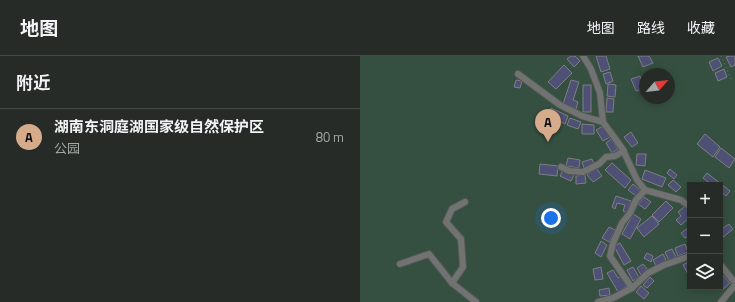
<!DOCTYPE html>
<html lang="zh">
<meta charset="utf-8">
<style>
body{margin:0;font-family:"Titillium Web","Noto Sans SC",sans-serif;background:#333734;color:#f1f3f6}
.controls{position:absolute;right:12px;bottom:12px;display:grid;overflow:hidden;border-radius:0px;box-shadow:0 2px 10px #0003}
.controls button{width:36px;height:36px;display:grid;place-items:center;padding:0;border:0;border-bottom:1px solid #434745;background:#272b28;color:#f1f3f6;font:20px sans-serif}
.compass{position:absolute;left:279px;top:12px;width:36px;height:36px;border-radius:50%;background:#272b28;box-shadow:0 2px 10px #0003;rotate:62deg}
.you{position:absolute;left:191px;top:162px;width:14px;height:14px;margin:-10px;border:3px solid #fff;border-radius:50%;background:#1a73e8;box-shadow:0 0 0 6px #1a73e833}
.badge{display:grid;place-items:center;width:26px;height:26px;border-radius:50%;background:#d6ab8b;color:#111;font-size:13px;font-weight:700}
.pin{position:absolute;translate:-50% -33px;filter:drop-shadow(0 1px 2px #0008)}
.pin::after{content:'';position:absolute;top:21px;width:14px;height:12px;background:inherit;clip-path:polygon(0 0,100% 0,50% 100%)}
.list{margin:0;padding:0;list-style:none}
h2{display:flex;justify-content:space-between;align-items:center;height:52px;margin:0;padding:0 16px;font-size:17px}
h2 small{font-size:13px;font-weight:400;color:#a4a7a8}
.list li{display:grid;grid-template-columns:26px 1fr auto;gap:12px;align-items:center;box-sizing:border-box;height:56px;padding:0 16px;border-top:1px solid #434745}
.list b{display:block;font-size:15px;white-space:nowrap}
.list p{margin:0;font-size:13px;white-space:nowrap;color:#a4a7a8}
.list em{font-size:13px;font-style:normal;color:#a4a7a8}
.icon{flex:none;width:22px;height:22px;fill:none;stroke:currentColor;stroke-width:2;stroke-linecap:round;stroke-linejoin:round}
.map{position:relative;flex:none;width:375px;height:246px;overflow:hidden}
header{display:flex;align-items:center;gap:24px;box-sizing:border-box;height:56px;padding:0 20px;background:#272b28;border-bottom:1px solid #434745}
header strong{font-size:19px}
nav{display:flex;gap:22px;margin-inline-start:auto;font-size:14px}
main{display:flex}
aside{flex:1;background:#272b28}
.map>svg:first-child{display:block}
.green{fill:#355040;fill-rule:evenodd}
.building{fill:#4e5175;stroke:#7e7e84}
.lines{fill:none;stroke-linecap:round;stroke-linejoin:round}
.minor-casing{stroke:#515653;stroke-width:8}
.path{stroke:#737774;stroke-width:1;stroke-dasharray:1 3;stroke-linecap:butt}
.minor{stroke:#717372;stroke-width:6}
</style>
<header>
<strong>地图</strong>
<nav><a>地图</a><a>路线</a><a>收藏</a></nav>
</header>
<main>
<aside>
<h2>附近<small></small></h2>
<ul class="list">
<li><span class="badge">A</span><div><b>湖南东洞庭湖国家级自然保护区</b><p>公园</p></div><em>80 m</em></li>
</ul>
</aside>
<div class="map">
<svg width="375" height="246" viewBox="0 0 375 246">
<rect width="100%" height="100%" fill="#343936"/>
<!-- green -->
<path class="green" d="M 0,0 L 375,0 L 375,246 L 0,246 ZM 285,18 L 309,18 L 309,42 L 285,42 ZM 330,129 L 360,129 L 360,231 L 330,231 Z"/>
<!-- building -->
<g class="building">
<path d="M 211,0 L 215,0 L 220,5 L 214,11 L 207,3 Z"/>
<path d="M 236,0 L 246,0 L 250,13 L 241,16 Z"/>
<path d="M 278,0 L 289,0 L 293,7 L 283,11 Z"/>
<path d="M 370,0 L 375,0 L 375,9 L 371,11 L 366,1 Z"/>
<path d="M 358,2 L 362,10 L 353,15 L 349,6 Z"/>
<path d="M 204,9 L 212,17 L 196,33 L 188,26 Z"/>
<path d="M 364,13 L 367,21 L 358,25 L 355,17 Z"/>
<path d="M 250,16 L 253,25 L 246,28 L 243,18 Z"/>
<path d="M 280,20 L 284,32 L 276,35 L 271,23 Z"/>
<path d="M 156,24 L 162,25 L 160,32 L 154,31 Z"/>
<path d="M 211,24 L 219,26 L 213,44 L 218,46 L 216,53 L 203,48 Z"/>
<path d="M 248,28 L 256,29 L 255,41 L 247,40 Z"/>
<rect x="223" y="29" width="8" height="27"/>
<path d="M 247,42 L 254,43 L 253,56 L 246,56 Z"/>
<path d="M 191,52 L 208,60 L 205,68 L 187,59 Z"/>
<path d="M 210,62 L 221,66 L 218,73 L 207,69 Z"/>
<path d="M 222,68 L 234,69 L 234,78 L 222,78 Z"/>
<path d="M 243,70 L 250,81 L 243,85 L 236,74 Z"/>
<path d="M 271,76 L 278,87 L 272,91 L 264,81 Z"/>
<path d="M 345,78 L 360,91 L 353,101 L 337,88 Z"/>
<path d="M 251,83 L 258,93 L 252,97 L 246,87 Z"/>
<path d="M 361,92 L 375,103 L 369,112 L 355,101 Z"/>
<path d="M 277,98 L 286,98 L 285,110 L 276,109 Z"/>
<path d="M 208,102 L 220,104 L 219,112 L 206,110 Z"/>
<path d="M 232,103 L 234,108 L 224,112 L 222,106 Z"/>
<path d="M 252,107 L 271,124 L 265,132 L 245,114 Z"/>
<path d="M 180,108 L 198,110 L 197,120 L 179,118 Z"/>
<path d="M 236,112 L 242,120 L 233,126 L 227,119 Z"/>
<path d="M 310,113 L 317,119 L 314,123 L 307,117 Z"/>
<path d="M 203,114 L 214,119 L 211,125 L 200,120 Z"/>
<path d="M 285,114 L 306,122 L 302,131 L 282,123 Z"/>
<path d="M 347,117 L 370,135 L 366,140 L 360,135 L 360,129 L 352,129 L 343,122 Z"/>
<path d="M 225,119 L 226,127 L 216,128 L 216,120 Z"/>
<path d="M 313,124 L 321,131 L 316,136 L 308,129 Z"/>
<path d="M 273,128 L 280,134 L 276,140 L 268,134 Z"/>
<path d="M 256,140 L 271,145 L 267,157 L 263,155 L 265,149 L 257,147 L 255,153 L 252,151 Z"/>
<path d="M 284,141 L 291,146 L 285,153 L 278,148 Z"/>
<path d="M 306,145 L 313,152 L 299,166 L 292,159 Z"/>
<path d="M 325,150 L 330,156 L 330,161 L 321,169 L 316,164 L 321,160 L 318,156 Z"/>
<path d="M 273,158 L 281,163 L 270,183 L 262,178 Z"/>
<path d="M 292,160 L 299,168 L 284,181 L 277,172 Z"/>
<path d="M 369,168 L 373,173 L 362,182 L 360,180 L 360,174 Z"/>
<path d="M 249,171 L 255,174 L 249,186 L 242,182 Z"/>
<path d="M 328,172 L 330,176 L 330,179 L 325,182 L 321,177 Z"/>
<path d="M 241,185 L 247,189 L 241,201 L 235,197 Z"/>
<path d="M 260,187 L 271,205 L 264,209 L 254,190 Z"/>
<path d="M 325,188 L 328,196 L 318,200 L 315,192 Z"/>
<path d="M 312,193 L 316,201 L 309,205 L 305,196 Z"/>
<path d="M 287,197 L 293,200 L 291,206 L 284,202 Z"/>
<path d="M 303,198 L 306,204 L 296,210 L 293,204 Z"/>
<path d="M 330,205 L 330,217 L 328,218 L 323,209 Z"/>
<path d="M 283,208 L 288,214 L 281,219 L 277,212 Z"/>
<path d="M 241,211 L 243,223 L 235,224 L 233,213 Z"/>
<path d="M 273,211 L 279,221 L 273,225 L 267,214 Z"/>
<path d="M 253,214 L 258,222 L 261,220 L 267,230 L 258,236 L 247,217 Z"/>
<path d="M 360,216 L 370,227 L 362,234 L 359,231 Z"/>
<path d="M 290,221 L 294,225 L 287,232 L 283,229 Z"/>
<path d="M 281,230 L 289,237 L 284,243 L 276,236 Z"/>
<path d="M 249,232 L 250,239 L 240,240 L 239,234 Z"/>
</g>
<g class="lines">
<defs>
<g id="minor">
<path d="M 223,0 L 231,13 L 240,37 L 243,66 L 262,92 L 277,124 L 285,134 L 321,144 L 330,151"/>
<path d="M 158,18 L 200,49 L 222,60 L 243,66"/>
<path d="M 201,111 L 209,115 L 223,116 L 239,108 L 246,101 L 255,100 L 264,95"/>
<path d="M 40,208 L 69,198 L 92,227 L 116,246"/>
<path d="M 360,208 L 375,227"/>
<path d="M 92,227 L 103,211 L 101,183 L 86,166 L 92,153 L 105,146"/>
<path d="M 272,232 L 250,200 L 253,187 L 262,167 L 270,157 L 276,144 L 285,134"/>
<path d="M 238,246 L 253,242 L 272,232 L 288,217 L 304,209 L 330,200"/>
<path d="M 361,246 L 375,229"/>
</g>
</defs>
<!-- minor casing -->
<use href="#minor" class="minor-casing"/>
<!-- path -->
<path class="path" d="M 361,0 L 372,25"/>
<!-- minor -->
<use href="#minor" class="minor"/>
</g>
</svg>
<div class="controls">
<button>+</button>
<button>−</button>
<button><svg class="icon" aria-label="layers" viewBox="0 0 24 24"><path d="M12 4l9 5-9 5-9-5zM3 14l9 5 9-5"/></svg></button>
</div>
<svg class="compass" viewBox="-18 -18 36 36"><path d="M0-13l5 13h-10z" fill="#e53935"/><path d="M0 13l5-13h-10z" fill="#a4a7a8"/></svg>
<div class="you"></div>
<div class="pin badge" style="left:188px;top:86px">A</div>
</div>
</main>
